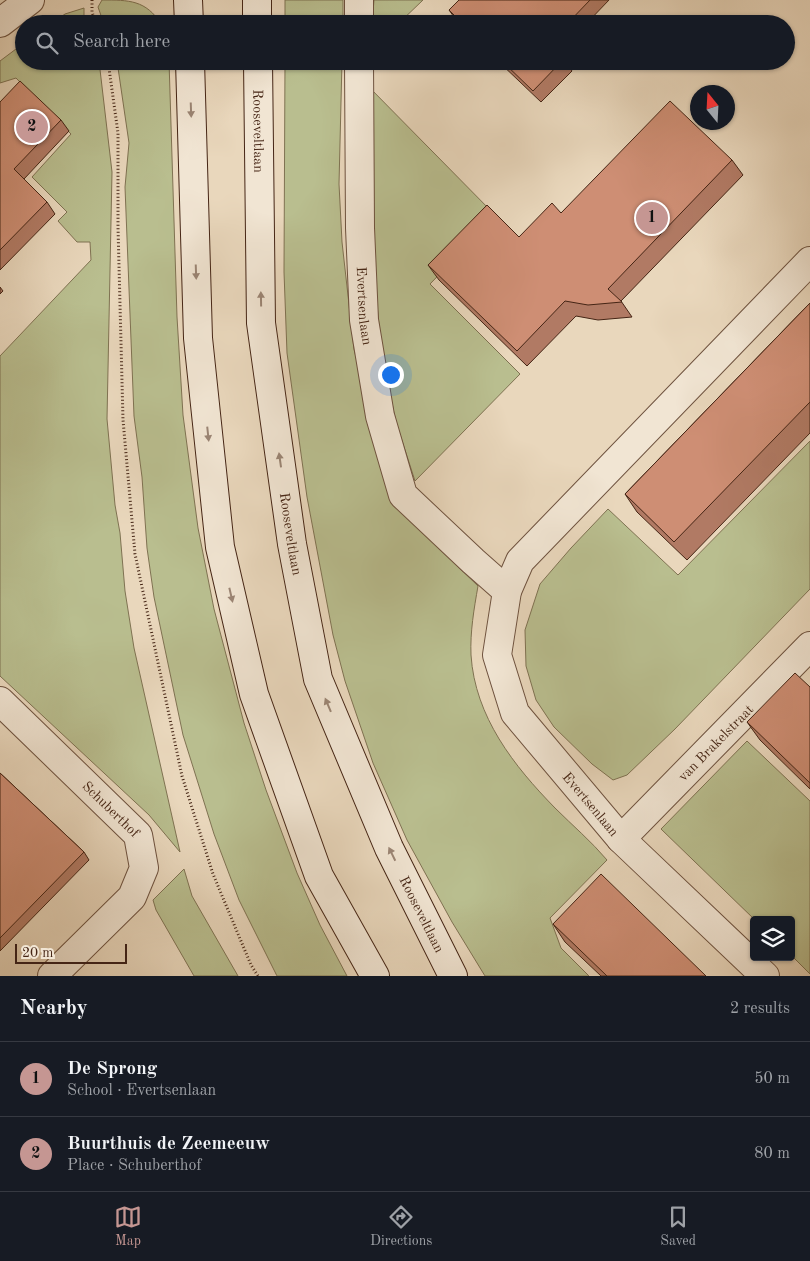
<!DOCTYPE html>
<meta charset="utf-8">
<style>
body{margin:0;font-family:"Old Standard TT",serif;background:#20242c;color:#f1f3f6}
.controls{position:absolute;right:15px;bottom:15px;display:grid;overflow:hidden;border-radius:5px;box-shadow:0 1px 4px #0004}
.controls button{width:45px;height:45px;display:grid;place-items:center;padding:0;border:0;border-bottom:1px solid #363941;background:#171b24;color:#f1f3f6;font:25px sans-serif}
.compass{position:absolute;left:690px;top:85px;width:45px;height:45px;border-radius:50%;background:#171b24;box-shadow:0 1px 4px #0004;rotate:342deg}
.scale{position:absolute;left:15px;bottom:12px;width:112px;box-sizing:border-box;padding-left:5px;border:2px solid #452515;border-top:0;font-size:14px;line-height:18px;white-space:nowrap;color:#452515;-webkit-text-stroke:4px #f1e5d3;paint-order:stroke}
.you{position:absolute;left:390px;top:374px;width:18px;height:18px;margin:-12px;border:4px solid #fff;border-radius:50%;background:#1a73e8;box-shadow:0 0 0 8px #1a73e833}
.badge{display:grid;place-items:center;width:32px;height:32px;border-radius:50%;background:#c59692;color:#111;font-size:16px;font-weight:700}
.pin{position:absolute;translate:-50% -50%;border:2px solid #fff;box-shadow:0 1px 5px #0006}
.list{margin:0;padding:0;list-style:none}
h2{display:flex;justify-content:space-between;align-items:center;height:65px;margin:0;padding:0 20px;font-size:21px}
h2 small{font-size:16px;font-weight:400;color:#9ea1a6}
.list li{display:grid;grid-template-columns:32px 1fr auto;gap:15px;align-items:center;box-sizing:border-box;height:75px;padding:0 20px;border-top:1px solid #363941}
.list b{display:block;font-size:19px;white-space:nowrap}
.list p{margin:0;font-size:16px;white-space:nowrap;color:#9ea1a6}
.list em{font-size:16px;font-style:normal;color:#9ea1a6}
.icon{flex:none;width:28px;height:28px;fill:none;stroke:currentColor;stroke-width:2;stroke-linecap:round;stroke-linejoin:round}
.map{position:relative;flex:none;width:810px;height:976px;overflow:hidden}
.search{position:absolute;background:#171b24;box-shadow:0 1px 4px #0004;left:15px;right:15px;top:15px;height:55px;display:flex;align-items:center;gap:12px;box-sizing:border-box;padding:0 18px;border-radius:28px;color:#9ea1a6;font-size:19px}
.sheet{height:215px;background:#171b24}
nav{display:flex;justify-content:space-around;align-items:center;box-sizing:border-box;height:70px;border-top:1px solid #363941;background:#171b24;font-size:14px;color:#9ea1a6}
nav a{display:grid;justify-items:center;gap:2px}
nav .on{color:#c59692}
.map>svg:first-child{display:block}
.green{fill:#b9be8f;stroke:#7f7252}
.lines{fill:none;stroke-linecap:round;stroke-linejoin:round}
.minor-casing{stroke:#6e523f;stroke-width:30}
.secondary-casing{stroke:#452515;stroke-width:30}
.path{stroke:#452515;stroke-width:3;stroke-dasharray:1 2.5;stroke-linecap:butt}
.minor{stroke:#f1e5d3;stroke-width:28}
.secondary{stroke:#f1e5d3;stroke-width:28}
.wall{fill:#b17a64;stroke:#452515}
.building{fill:#ce8e74;stroke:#452515}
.oneway{fill:#9b8574}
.labels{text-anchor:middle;stroke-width:4;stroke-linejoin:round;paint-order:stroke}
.street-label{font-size:14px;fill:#452515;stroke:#f1e5d3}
</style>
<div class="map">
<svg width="810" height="976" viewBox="0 0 810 976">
<rect width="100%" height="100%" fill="#e9d7bc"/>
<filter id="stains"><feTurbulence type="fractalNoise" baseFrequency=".004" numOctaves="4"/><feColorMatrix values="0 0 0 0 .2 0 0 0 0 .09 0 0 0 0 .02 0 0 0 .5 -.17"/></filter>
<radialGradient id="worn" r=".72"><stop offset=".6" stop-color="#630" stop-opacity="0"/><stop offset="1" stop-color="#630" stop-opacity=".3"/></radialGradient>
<!-- green -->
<g class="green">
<path d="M 102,0 C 129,0 146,0 161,24 L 104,24 L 98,7 Z"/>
<rect x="285" y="0" width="58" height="24"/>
<path d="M 374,0 L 423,0 L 398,24 L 372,24 Z"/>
<path d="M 84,8 L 84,24 L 51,24 L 65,14 Z"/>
<path d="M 24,43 L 24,61 L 99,61 L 112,172 L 107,419 L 115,505 L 120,533 L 125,591 L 134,648 L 180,852 L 149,815 L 0,676 L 0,356 L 91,260 L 90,242 L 77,242 L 58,221 L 67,212 L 32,177 L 71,134 L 16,78 L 0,83 L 0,61 Z"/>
<path d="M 117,61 L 169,61 L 177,317 L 183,415 L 198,528 L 214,609 L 244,723 L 266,790 L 297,873 L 320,925 L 347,976 L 277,976 L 239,900 L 214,834 L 183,735 L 154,597 L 147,548 L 142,477 L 134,416 L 125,187 L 129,143 Z"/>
<path d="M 285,61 L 342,61 L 339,184 L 342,242 L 354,349 L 392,503 L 478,586 C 474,609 470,632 471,655 C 475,717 514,766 555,808 C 573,826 591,841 607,860 L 550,918 L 561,948 L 589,976 L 485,976 L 452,922 L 407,840 L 373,763 L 345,681 L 333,635 L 307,497 L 287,353 L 284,272 Z"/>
<path d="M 365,83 L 496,216 L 430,284 L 520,374 L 415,481 L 396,422 L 382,357 L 369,220 Z"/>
<path d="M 810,441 L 810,589 L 675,729 L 627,775 L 613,780 L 592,764 L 554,727 L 536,700 L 526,666 L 525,630 L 540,584 L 571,548 L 608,509 L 678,575 Z"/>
<path d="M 747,741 L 810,801 L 810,974 L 791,955 L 791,920 L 755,920 L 661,829 Z"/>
<path d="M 184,869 L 192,896 L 238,976 L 194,976 L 156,910 L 153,900 Z"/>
</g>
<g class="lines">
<defs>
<g id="minor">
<path d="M 359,0 L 359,24"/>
<path d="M 0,23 L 30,0"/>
<path id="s1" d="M 359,61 L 360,228 L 364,320 L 380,416 L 403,495 L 473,561 L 507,591"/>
<path id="s2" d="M 0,701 L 138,835 L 144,868 L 132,897 L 52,976"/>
<path id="s3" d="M 621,839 L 810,646"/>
<path d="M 765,976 L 621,839 L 515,713 L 497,655 L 507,591 L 520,561 L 810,261"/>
</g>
<g id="secondary">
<path d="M 188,0 L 189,24"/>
<path d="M 257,0 L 257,24"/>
<path d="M 190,61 L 198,338 L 220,547 L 254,694 L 319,876 L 375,976"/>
<path id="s4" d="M 258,61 L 261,323 L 292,544 L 318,679 L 389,848 L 453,976"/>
</g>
</defs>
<!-- minor casing -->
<use href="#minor" class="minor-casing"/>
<!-- secondary casing -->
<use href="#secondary" class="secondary-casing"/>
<!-- path -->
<g class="path">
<path d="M 92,0 L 92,12 L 96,24"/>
<path d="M 108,61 L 118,133 L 118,227 L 123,420 L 135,554 L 182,776 L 213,874 L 251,965 L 258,976"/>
</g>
<!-- minor -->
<use href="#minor" class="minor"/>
<!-- secondary -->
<use href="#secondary" class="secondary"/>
</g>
<!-- wall -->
<g class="wall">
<path d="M 459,0 L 609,0 L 586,24 L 459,24 L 449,10 Z"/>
<path d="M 498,61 L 565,61 L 572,71 L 541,102 Z"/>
<path d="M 0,102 L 61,120 L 69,131 L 24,179 L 47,202 L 55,214 L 0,270 Z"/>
<path d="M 732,160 L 743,175 L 621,301 L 632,317 L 598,320 L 576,316 L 527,366 L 439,280 L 428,265 L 519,237 L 561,213 Z"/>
<path d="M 0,287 L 3,291 L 0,294 Z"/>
<path d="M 810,303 L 810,433 L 687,560 L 637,512 L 625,494 Z"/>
<path d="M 810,687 L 810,789 L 760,740 L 747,722 Z"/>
<path d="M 0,773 L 84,852 L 89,860 L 0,951 Z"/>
<path d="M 553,924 L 706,976 L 601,976 L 565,942 Z"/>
</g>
<!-- building -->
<g class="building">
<path d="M 459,0 L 590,0 L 567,24 L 463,24 L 449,10 Z"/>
<path d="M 502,61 L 562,61 L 533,91 Z"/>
<path d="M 20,81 L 61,120 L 14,169 L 47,202 L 0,250 L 0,102 Z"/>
<path d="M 670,101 L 732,160 L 608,289 L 622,302 L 588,305 L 565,301 L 517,351 L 428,265 L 487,205 L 519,237 L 552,203 L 561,213 Z"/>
<path d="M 810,303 L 810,402 L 674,542 L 625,494 Z"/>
<path d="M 795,673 L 810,687 L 810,783 L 747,722 Z"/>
<path d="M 0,773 L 84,852 L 0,938 Z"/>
<path d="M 601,874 L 706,976 L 607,976 L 553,924 Z"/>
</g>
<!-- one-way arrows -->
<defs><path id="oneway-solid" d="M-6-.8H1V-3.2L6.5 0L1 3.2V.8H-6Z" transform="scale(1.25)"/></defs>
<g class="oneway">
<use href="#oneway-solid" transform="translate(191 110) rotate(88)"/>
<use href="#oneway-solid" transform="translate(196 272) rotate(88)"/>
<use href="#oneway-solid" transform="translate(261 299) rotate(-91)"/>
<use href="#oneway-solid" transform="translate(208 434) rotate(84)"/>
<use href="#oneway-solid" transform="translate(280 460) rotate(-98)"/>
<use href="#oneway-solid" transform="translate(231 595) rotate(77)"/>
<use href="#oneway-solid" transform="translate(328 705) rotate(-113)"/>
<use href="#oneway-solid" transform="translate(392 854) rotate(-116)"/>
</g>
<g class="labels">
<!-- street labels -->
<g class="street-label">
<text dy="5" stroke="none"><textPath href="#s4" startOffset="70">Rooseveltlaan</textPath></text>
<text dy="5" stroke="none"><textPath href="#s1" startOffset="245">Evertsenlaan</textPath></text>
<text dy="5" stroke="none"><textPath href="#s4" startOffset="475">Rooseveltlaan</textPath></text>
<text dy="5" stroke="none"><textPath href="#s3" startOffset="135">van Brakelstraat</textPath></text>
<text transform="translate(591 804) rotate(50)" y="5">Evertsenlaan</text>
<text dy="5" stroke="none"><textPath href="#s2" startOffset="155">Schuberthof</textPath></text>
<text dy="5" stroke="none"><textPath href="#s4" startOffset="880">Rooseveltlaan</textPath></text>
</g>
</g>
<rect width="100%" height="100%" filter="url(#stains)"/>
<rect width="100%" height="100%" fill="url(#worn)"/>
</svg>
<div class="controls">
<button><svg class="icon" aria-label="layers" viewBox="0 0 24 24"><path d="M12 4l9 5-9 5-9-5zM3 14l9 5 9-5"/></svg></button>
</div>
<svg class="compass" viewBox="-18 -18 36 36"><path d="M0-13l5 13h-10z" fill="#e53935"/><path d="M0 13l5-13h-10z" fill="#9ea1a6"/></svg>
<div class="scale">20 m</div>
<div class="you"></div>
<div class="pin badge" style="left:652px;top:218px">1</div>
<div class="pin badge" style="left:32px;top:127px">2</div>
<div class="search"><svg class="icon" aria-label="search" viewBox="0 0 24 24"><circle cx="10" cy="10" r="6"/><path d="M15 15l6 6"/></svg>Search here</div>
</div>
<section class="sheet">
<h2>Nearby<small>2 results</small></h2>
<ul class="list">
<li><span class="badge">1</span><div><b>De Sprong</b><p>School · Evertsenlaan</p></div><em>50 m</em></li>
<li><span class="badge">2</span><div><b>Buurthuis de Zeemeeuw</b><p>Place · Schuberthof</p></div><em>80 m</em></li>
</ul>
</section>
<nav>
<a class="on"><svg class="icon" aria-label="map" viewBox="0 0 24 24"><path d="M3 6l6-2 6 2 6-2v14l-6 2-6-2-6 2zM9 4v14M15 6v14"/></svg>Map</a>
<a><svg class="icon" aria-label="directions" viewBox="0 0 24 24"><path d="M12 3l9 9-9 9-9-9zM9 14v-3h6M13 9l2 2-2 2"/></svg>Directions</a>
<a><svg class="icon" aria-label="saved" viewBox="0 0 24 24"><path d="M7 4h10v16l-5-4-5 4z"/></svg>Saved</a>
</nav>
